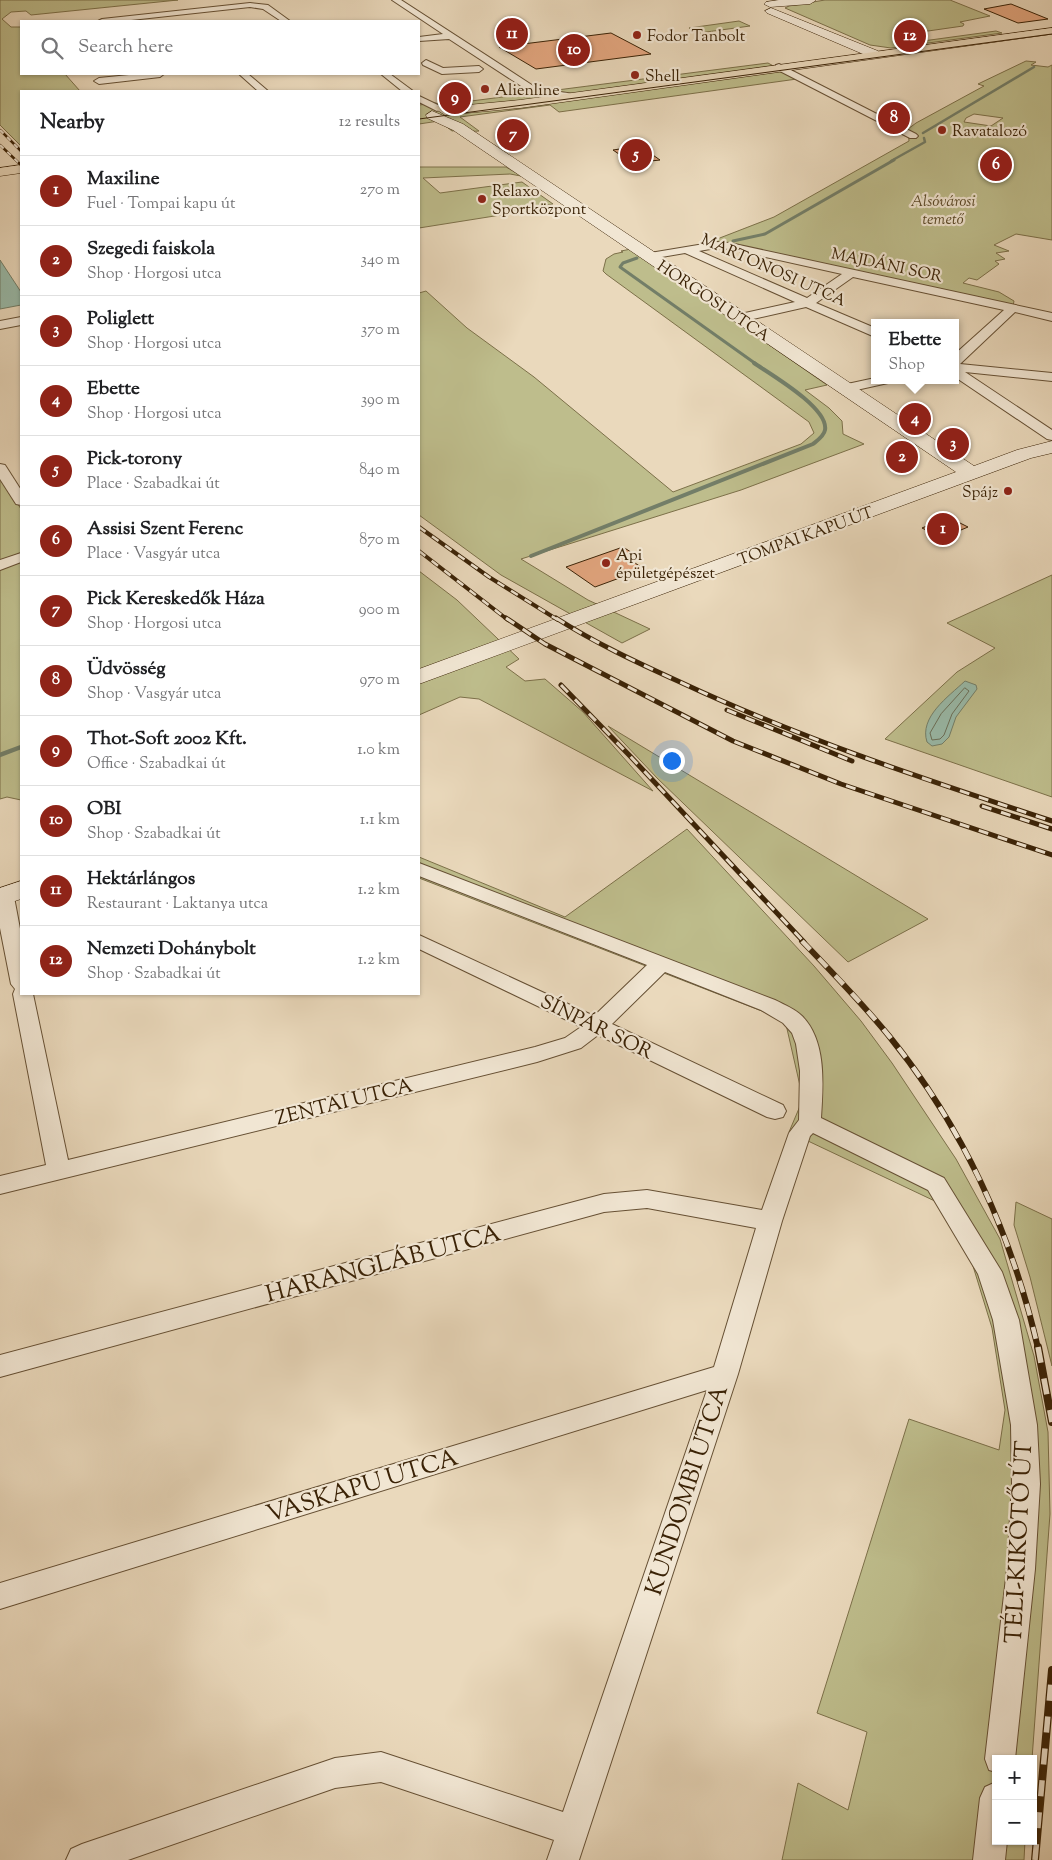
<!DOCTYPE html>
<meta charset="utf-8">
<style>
body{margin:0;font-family:"Sorts Mill Goudy",serif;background:#f6f6f6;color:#202124}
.controls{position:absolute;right:15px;bottom:15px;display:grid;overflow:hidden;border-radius:0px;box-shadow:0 1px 4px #0004}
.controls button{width:45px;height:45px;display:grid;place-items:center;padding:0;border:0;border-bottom:1px solid #e0e0e0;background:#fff;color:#202124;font:25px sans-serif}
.you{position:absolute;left:671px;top:760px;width:18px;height:18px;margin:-12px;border:4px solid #fff;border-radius:50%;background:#1a73e8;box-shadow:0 0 0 8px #1a73e833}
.badge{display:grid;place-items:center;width:32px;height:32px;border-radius:50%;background:#8f2418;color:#fff;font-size:16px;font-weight:700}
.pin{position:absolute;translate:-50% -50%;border:2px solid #fff;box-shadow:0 1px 5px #0006}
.popup{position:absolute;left:871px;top:319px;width:88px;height:65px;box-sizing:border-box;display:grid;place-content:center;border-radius:0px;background:#fff;filter:drop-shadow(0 1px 4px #0005);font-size:16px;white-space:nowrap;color:#757577}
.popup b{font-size:19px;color:#202124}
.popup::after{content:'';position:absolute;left:50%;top:100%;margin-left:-10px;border:10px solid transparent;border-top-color:#fff}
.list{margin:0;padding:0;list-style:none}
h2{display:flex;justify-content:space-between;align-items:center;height:65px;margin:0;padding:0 20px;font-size:21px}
h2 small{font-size:16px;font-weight:400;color:#757577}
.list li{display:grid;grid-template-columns:32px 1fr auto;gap:15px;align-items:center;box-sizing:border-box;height:70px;padding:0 20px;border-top:1px solid #e0e0e0}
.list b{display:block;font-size:19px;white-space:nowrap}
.list p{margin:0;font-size:16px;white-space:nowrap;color:#757577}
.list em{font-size:16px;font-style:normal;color:#757577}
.icon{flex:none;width:28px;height:28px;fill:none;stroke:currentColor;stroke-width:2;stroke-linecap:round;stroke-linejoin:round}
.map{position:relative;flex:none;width:1052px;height:1860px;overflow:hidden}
.search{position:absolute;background:#fff;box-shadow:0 1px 4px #0004;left:20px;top:20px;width:400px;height:55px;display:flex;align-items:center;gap:12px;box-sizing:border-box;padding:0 18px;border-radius:0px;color:#757577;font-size:19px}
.panel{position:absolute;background:#fff;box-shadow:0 1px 4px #0004;left:20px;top:90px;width:400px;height:905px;border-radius:0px}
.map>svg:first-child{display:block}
.green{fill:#bebd8c;stroke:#7c7049;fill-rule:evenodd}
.water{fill:#9ba;stroke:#737e68}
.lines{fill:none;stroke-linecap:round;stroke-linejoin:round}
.shore{stroke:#6a6e58;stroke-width:1}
.stream-far3{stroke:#737e68;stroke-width:2.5}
.stream-far2{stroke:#737e68;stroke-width:3}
.stream-far1{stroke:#737e68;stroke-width:4}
.stream{stroke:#737e68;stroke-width:4.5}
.building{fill:#e3a67f;stroke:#3a2206}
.street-casing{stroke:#665034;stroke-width:2}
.secondary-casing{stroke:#3a2206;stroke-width:1}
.primary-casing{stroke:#3a2206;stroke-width:1}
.street{fill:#f1e6d3;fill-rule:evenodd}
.secondary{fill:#f1e6d3;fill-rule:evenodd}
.primary{fill:#ead9bc;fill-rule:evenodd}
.tram{stroke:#3a2206;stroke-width:1}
.rail-far4-casing{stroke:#3a2206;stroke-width:2.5}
.rail-far3-casing{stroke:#3a2206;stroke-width:4}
.rail-far2-casing{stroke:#3a2206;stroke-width:5}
.rail-far1-casing{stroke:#3a2206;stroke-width:6}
.rail-casing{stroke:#3a2206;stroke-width:8}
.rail-far4{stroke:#f1e6d3;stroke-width:2;stroke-dasharray:5;stroke-linecap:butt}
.rail-far3{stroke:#f1e6d3;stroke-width:2.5;stroke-dasharray:8;stroke-linecap:butt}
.rail-far2{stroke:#f1e6d3;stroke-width:3;stroke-dasharray:10;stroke-linecap:butt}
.rail-far1{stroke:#f1e6d3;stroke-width:4.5;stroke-dasharray:12;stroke-linecap:butt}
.rail{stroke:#f1e6d3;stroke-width:5.5;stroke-dasharray:16;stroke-linecap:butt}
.poi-dot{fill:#8f2418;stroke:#f1e6d3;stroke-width:2}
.labels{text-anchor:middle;stroke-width:4.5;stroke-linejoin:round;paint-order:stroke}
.far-poi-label{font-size:16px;fill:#3a2206;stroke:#f1e6d3;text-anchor:start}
.far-park-label{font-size:16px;font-style:italic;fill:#5b4928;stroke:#f1e6d3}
.far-street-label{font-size:16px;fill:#3a2206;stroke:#f1e6d3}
.street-label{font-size:20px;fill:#3a2206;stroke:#f1e6d3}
.near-street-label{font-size:24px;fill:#3a2206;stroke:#f1e6d3}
</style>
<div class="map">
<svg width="1052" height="1860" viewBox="0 0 1052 1860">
<rect width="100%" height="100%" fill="#ead9bc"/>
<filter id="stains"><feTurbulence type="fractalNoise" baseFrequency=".004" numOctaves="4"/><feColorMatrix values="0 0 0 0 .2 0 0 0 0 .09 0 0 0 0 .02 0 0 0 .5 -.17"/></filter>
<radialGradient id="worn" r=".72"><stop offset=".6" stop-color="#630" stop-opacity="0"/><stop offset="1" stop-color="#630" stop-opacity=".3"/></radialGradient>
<!-- green -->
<g class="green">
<path d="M 0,0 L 178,0 L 31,15 L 26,11 L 11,12 L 2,19 L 11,27 L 21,27 L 21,74 L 65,74 L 80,91 L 21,91 L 21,146 L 0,125 Z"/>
<path d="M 825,0 L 950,0 L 990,16 L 960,22 L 964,24 L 963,26 L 907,34 L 923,41 L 996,31 L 1002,33 L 891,48 L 870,45 L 785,8 L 789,6 Z"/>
<path d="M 739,21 L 750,26 L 699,33 L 689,28 Z"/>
<path d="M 1026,61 L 1036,62 L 1031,65 L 1048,67 L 1052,65 L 1052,240 L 1016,234 L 994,245 L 1009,251 L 996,253 L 1005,259 L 995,261 L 999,264 L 977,280 L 969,278 L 963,283 L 999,292 L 1014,301 L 1013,306 L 737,245 L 712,241 L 774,217 L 909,141 L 908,129 L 916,123 L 984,86 L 978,84 ZM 974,114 L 1003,118 L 991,126 L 964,122 L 966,118 Z"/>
<path d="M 768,63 L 797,79 L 559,112 L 550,105 L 460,117 L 479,131 C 469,132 464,129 452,131 L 439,121 L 419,124 L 419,105 L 436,103 L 440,105 Z"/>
<path d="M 419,167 L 506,167 L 521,176 L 510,174 L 423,178 L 440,193 L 522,182 L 553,204 L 523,209 L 526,211 L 419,228 Z"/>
<path d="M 631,249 L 827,385 L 805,390 L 829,408 L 842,421 L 843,434 L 864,444 L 741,490 L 521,559 L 588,600 L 650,629 L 622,643 L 501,575 L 419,515 L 419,293 L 426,291 L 467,328 L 534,377 L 673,492 L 801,444 L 814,433 L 809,422 L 606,274 L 603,271 L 606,259 L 614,254 L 623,252 L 621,251 Z"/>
<path d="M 0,476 L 21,509 L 21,800 L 7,797 L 0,799 Z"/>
<path d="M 419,571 L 457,600 L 519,659 L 506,667 L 525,681 L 545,679 L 583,712 L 653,791 L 479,699 L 460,697 L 419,715 Z"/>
<path d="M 1052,575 L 1052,797 L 885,739 L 957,672 L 995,648 L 947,623 Z"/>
<path d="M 608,726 L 928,919 L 848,962 L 657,778 Z"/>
<path d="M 687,829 L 814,966 L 861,1021 L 892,1063 L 956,1159 L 1000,1239 L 1034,1356 L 1048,1432 L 1050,1514 L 1032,1759 L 996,1759 L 996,1841 L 1025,1841 L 1024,1860 L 782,1860 L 798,1783 L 848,1810 L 867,1732 L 817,1713 L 909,1419 L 999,1450 L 1005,1410 L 992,1328 L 969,1253 L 939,1203 L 789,1132 L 803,1099 L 785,1020 L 419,878 L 419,857 L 565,917 Z"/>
<path d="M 1016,1202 L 1052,1219 L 1052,1366 L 1030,1277 L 1014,1225 Z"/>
</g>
<!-- water -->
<g class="water">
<path d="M 0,260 L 21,292 L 21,305 L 0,309 Z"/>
<path d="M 965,681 L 976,685 L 977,689 L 956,717 L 949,737 L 942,744 L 932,746 L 927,742 C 919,717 948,697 965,681 Z"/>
</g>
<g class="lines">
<!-- shore -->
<path class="shore" d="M 965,688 L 969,691 L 952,714 L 944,735 L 940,739 L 932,740 L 930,733 L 941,714 Z"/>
<!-- stream-far3 -->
<g class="stream-far3">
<path d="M 923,133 L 1034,67"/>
<path d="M 891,161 L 925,142 L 924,138"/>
</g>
<!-- stream-far2 -->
<g class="stream-far2">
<path d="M 733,241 L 765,234 L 894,160"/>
<path d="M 637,258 L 623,263 L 620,267 L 756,364"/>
</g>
<!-- stream-far1 -->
<path class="stream-far1" d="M 531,556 L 813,444 C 818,440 824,436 825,430 C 829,408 770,374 754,363"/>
<!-- stream -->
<path class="stream" d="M 0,755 L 21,747"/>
</g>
<!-- building -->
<g class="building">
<path d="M 1011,4 L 1048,19 L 1018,23 L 984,9 Z"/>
<path d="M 611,33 L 651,54 L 536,69 L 499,47 Z"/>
<path d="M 640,146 L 660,160 L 632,163 L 613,150 Z"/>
<path d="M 948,517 L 968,527 L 942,538 L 922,528 Z"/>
<path d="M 623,547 L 637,556 L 629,559 L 644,569 L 595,587 L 566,567 Z"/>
</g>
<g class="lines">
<defs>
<g id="street">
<path d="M 392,0 L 401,0 L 538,89 C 548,92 569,91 576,96 L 571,99 L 550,98 L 532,93 L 449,39 L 419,41 L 419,37 L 443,34 Z"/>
<path d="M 250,3 L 268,5 L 290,21 L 281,21 L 263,9 L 250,7 L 122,21 L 98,21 L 102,19 Z"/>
<path d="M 426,60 L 443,68 L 479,66 L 483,69 L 479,72 L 442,74 L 423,65 L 422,63 Z"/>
<path d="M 779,64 L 916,134 L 918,136 L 916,138 L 910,138 L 776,69 L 776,65 Z"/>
<path d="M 139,74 L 164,74 L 160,77 L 99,84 L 94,81 L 99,78 Z"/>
<path d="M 239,74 L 248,74 L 268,91 L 258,91 Z"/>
<path d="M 381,74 L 390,74 L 413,91 L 402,91 Z"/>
<path d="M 419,96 L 440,106 L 442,108 L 437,111 L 419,102 Z"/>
<path d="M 716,242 L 730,243 L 1052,313 L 1052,321 L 1015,312 L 960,364 L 1052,373 L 1052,381 L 965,372 L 1052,430 L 1052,440 L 1047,439 L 955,377 L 955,354 L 1004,310 L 853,277 L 816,303 L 875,328 L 875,337 L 806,307 L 740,322 L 736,321 L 734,318 L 736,315 L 795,302 L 685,253 L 650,259 L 644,256 L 650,253 ZM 716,248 L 730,249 L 842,274 L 807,298 L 699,251 Z"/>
<path d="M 21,317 L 21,325 L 0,329 L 0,321 Z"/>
<path d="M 875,378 L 875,380 L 889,380 L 888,383 L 843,393 L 837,389 L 838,386 Z"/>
<path d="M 0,464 L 5,465 L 21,490 L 21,505 L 16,504 L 0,479 Z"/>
<path d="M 21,553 L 21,562 L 0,570 L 0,560 Z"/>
<path d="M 419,863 L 775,1000 C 785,1005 795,1009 802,1016 C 827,1041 823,1086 821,1118 L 944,1178 L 1002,1272 L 1019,1320 L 1037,1425 L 1040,1484 L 1035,1569 L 1015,1759 L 996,1759 L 996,1772 L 989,1770 L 985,1759 L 1007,1569 L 1012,1484 L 1011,1425 L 993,1320 L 978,1274 L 928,1190 L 813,1133 L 810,1136 L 782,1221 L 738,1374 L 579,1860 L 547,1860 L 554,1840 L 381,1782 L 335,1788 L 128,1860 L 66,1860 L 71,1849 L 82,1844 L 335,1758 L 381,1752 L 563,1812 L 707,1390 L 0,1609 L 0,1583 L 714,1367 L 756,1228 L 647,1208 L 604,1212 L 0,1377 L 0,1355 L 604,1194 L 647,1190 L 762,1210 L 789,1133 L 799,1120 L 800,1071 L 796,1044 L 792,1033 L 783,1023 L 761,1010 L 665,972 L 612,1024 L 783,1105 L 786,1111 L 783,1117 L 775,1119 L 767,1117 L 598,1035 L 581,1048 L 537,1062 L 0,1194 L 0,1176 L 46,1165 L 13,994 L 15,989 L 11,984 L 0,928 L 0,892 L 11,893 L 14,897 L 21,934 L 21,994 L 33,994 L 68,1160 L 535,1047 L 565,1038 L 581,1027 L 419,949 L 419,935 L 594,1016 L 647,965 L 419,876 Z"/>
<path d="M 996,1782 L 996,1841 L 1007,1841 L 1005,1860 L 973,1860 L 980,1798 L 985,1787 Z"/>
</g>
<g id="secondary">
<path d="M 779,0 L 815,0 L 815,1 L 810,4 L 770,7 L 764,4 L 766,2 Z"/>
<path d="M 771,8 L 878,51 L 880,54 L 874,58 L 870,57 L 767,13 L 765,11 Z"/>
<path d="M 432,111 L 463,124 L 974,466 L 1017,450 L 1052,441 L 1052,453 L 1031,458 L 419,684 L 419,669 L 956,472 L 453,130 L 427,118 L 426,115 Z"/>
<path d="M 21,881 L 21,899 L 0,906 L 0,888 Z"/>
</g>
<g id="primary">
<path d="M 1052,28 L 1052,34 L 520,108 L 445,115 L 434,108 L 440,104 L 447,107 L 520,100 Z"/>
<path d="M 21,165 L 21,173 L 0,176 L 0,168 Z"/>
</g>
</defs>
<!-- street casing -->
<use href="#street" class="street-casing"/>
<!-- secondary casing -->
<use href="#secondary" class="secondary-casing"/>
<!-- primary casing -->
<use href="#primary" class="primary-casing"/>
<!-- street -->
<use href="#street" class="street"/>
<!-- secondary -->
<use href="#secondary" class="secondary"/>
<!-- primary -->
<use href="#primary" class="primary"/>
<!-- tram -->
<path class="tram" d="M 419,119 L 1052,34"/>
<defs>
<g id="rail-far4">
<path d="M 0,130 L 21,151"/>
<path d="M 0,145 L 21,165"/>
</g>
<g id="rail-far3">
<path d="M 419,527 L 489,577 L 558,620"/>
<path d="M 419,551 L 508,620"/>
</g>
<g id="rail-far2">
<path d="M 506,618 L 545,644 L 733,741 L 841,784 L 1052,855"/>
<path d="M 556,618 C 595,643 638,663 680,682 C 800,738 926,780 1052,821"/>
<path d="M 561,685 L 630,756 L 804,942"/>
<path d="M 727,710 L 852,761"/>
<path d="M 982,806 L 1052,829"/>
</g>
<path id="rail-far1" d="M 802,941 C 832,972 862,1003 889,1036 C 963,1127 1012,1235 1038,1348"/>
<g id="rail">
<path d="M 1038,1347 L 1052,1422"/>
<path d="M 1035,1860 L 1052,1670"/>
</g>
</defs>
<!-- rail-far4 casing -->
<use href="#rail-far4" class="rail-far4-casing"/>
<!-- rail-far3 casing -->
<use href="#rail-far3" class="rail-far3-casing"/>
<!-- rail-far2 casing -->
<use href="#rail-far2" class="rail-far2-casing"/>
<!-- rail-far1 casing -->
<use href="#rail-far1" class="rail-far1-casing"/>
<!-- rail casing -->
<use href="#rail" class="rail-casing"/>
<!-- rail-far4 -->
<use href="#rail-far4" class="rail-far4"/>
<!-- rail-far3 -->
<use href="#rail-far3" class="rail-far3"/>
<!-- rail-far2 -->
<use href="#rail-far2" class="rail-far2"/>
<!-- rail-far1 -->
<use href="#rail-far1" class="rail-far1"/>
<!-- rail -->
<use href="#rail" class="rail"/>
</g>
<!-- markers -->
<g class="poi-dot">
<circle cx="637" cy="35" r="5"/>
<circle cx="635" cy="75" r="5"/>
<circle cx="485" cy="89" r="5"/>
<circle cx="942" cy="130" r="5"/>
<circle cx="482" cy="199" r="5"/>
<circle cx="1008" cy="491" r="5"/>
<circle cx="606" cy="563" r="5"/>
</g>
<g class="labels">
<!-- far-poi labels -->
<g class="far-poi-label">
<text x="647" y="41">Fodor Tanbolt</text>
<text x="645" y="81">Shell</text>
<text x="495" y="95">Alienline</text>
<text x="952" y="136">Ravatalozó</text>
<text x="492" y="196">Relaxo<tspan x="492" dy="18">Sportközpont</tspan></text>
<text x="998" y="497" text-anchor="end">Spájz</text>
<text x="616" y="560">Api<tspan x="616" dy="18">épületgépészet</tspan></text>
</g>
<!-- far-park labels -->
<g class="far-park-label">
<text x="943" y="206">Alsóvárosi<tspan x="943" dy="18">temető</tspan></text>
</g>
<!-- far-street labels -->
<g class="far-street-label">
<text transform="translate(887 264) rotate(12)" y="6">MAJDÁNI SOR</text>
<text transform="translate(774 269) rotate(24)" y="6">MARTONOSI UTCA</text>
<text transform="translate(714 300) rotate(34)" y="6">HORGOSI UTCA</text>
<text transform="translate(805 535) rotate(-20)" y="6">TOMPAI KAPU ÚT</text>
</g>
<!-- street labels -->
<g class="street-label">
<text transform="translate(597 1026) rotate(26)" y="7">SÍNPÁR SOR</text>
<text transform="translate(344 1101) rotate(-14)" y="7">ZENTAI UTCA</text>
</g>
<!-- near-street labels -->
<g class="near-street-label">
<text transform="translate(383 1263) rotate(-15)" y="8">HARANGLÁB UTCA</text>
<text transform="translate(362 1485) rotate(-17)" y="8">VASKAPU UTCA</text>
<text transform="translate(686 1490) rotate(-72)" y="8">KUNDOMBI UTCA</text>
<text transform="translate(1018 1542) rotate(-87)" y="8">TÉLI-KIKÖTŐ ÚT</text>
</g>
</g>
<rect width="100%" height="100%" filter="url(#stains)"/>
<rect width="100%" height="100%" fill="url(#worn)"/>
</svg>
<div class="controls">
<button>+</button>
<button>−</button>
</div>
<div class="you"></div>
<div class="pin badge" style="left:943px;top:529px">1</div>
<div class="pin badge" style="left:902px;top:457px">2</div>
<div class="pin badge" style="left:953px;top:444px">3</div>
<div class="pin badge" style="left:915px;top:419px">4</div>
<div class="popup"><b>Ebette</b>Shop</div>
<div class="pin badge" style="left:636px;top:155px">5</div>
<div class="pin badge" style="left:996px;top:165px">6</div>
<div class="pin badge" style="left:513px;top:135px">7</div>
<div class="pin badge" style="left:894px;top:118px">8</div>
<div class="pin badge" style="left:455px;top:98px">9</div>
<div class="pin badge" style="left:574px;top:50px">10</div>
<div class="pin badge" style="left:512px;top:34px">11</div>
<div class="pin badge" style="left:910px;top:36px">12</div>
<div class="search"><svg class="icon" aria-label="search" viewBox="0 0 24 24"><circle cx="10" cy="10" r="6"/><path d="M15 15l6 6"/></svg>Search here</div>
<section class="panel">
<h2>Nearby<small>12 results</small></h2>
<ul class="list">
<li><span class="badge">1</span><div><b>Maxiline</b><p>Fuel · Tompai kapu út</p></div><em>270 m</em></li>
<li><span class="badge">2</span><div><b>Szegedi faiskola</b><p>Shop · Horgosi utca</p></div><em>340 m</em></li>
<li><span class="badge">3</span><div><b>Poliglett</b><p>Shop · Horgosi utca</p></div><em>370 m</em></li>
<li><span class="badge">4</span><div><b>Ebette</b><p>Shop · Horgosi utca</p></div><em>390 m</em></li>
<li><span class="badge">5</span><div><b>Pick-torony</b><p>Place · Szabadkai út</p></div><em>840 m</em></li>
<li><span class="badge">6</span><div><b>Assisi Szent Ferenc</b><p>Place · Vasgyár utca</p></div><em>870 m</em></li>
<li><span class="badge">7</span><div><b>Pick Kereskedők Háza</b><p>Shop · Horgosi utca</p></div><em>900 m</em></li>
<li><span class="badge">8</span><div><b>Üdvösség</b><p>Shop · Vasgyár utca</p></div><em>970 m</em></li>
<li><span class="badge">9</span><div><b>Thot-Soft 2002 Kft.</b><p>Office · Szabadkai út</p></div><em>1.0 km</em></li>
<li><span class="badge">10</span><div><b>OBI</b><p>Shop · Szabadkai út</p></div><em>1.1 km</em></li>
<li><span class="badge">11</span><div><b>Hektárlángos</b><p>Restaurant · Laktanya utca</p></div><em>1.2 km</em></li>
<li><span class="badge">12</span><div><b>Nemzeti Dohánybolt</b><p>Shop · Szabadkai út</p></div><em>1.2 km</em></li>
</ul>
</section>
</div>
